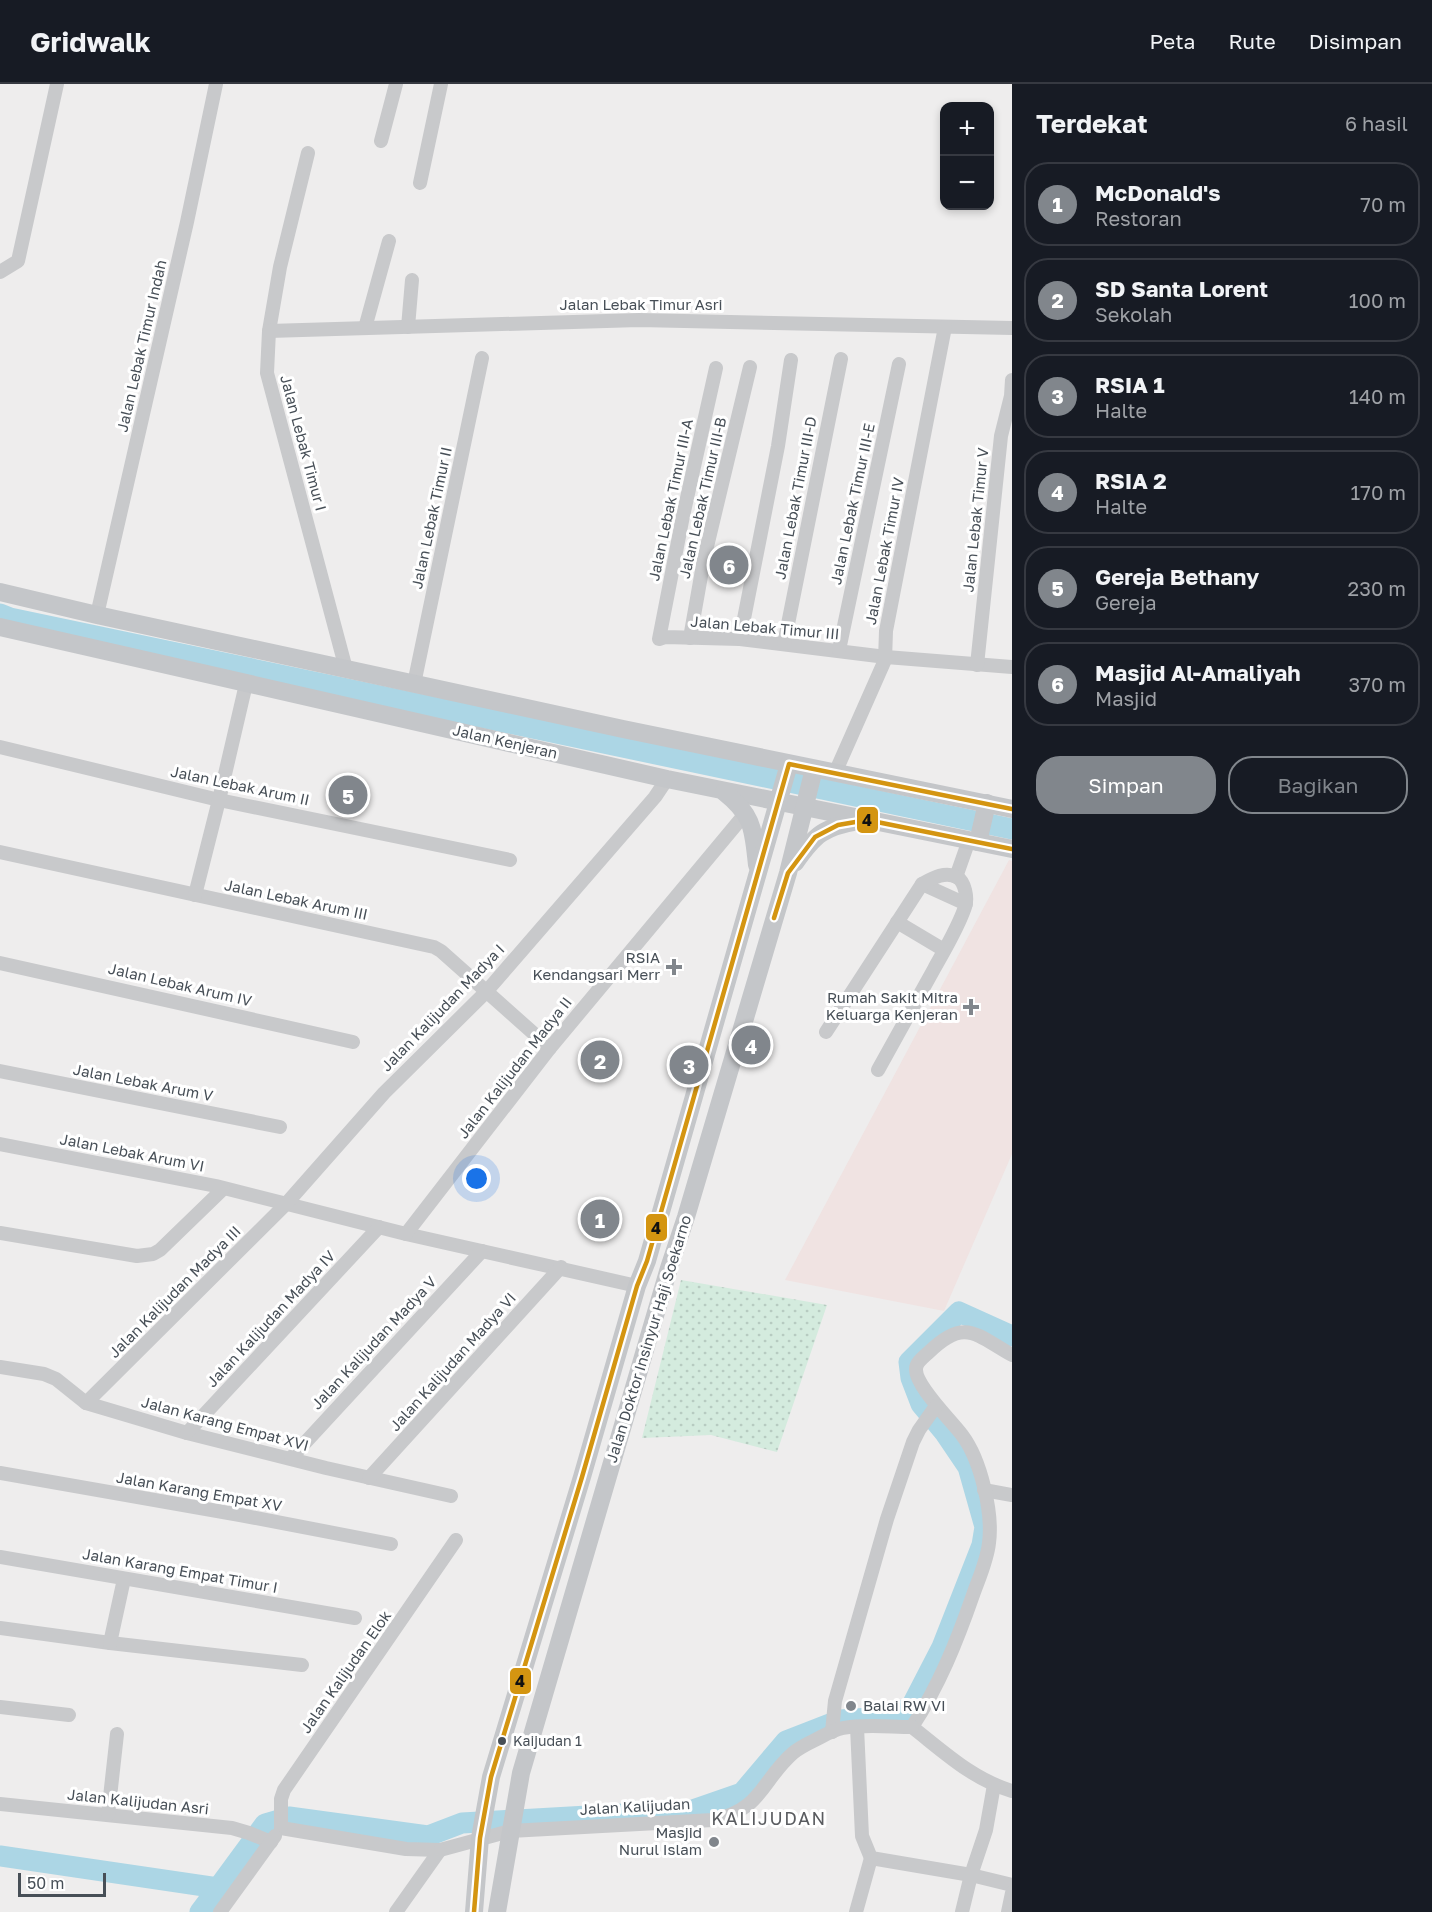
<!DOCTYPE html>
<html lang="id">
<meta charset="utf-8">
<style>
body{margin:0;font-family:"Golos Text",sans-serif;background:#242831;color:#f1f3f6}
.controls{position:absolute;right:18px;top:18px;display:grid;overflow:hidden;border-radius:12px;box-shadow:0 3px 9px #0003}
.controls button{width:54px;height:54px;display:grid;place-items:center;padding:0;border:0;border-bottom:2px solid #363941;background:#171b24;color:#f1f3f6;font:30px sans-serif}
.scale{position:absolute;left:18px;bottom:15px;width:88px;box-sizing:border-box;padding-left:6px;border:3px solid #474f57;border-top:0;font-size:16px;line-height:21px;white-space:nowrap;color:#474f57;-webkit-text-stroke:4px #fff;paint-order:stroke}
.you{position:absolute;left:477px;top:1095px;width:21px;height:21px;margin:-15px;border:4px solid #fff;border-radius:50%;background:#1a73e8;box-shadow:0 0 0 9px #1a73e833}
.badge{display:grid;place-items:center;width:39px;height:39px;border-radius:50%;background:#81868c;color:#fff;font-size:20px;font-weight:700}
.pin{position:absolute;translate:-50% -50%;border:3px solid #fff;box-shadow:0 2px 6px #0006}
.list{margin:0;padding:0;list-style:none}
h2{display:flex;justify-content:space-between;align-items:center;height:78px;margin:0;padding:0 24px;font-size:26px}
h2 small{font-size:20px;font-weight:400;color:#9ea1a6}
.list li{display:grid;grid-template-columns:39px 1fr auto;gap:18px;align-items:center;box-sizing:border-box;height:84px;margin:0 12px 12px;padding:0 12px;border:2px solid #363941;border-radius:24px}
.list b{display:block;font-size:22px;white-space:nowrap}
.list p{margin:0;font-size:20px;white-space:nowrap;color:#9ea1a6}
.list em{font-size:20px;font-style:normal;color:#9ea1a6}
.actions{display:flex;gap:12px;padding:18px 24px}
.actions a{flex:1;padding:14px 0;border:2px solid #81868c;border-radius:24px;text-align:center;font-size:21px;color:#81868c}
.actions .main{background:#81868c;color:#fff}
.map{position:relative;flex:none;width:1012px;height:1828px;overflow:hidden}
header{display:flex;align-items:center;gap:36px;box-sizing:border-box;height:84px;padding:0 30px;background:#171b24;border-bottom:2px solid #363941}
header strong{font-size:28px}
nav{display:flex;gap:33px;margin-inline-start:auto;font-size:21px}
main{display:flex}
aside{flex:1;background:#171b24}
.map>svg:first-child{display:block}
.medical{fill:#f0e3e2}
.green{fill:url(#green-dots)}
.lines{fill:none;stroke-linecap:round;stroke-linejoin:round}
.river{stroke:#acd6e5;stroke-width:21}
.minor{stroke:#c8c9cb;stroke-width:14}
.major{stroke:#c4c6c9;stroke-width:18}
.bus-1-casing{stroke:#fff;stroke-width:9}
.bus-1{stroke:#d49511;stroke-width:4.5}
.poi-dot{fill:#81868c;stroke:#fff;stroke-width:2}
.bus-dot{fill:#474f57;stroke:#fff;stroke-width:2}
.labels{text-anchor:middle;stroke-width:6;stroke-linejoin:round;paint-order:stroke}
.bus-label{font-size:14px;fill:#474f57;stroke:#fff;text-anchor:start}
.street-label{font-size:15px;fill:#474f57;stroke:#fff}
.poi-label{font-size:15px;fill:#474f57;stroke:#fff;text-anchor:end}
.quarter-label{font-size:18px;letter-spacing:1.5px;fill:#5a5c60;stroke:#fff}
.line-badge{stroke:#fff;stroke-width:2}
.pale-badge-label{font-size:16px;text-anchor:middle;font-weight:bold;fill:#111}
</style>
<header>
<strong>Gridwalk</strong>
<nav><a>Peta</a><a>Rute</a><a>Disimpan</a></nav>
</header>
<main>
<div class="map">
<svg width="1012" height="1828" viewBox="0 0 1012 1828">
<defs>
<pattern id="green-dots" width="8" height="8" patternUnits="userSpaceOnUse" patternTransform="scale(1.5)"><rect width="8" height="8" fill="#d4ebde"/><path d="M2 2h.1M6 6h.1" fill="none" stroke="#b7cbc1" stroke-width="1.8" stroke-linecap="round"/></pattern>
</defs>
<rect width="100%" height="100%" fill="#eeeded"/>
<!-- medical -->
<path class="medical" d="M 1009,776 L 1012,777 L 1012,1070 L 944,1227 L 785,1196 Z"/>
<!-- green -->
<path class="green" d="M 681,1196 L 827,1221 L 777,1368 L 711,1351 L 642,1354 Z"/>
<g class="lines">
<!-- river -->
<g class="river">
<path d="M 0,530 L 10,534 L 1012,745"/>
<path d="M 0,1772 L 218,1804 L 265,1740 L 289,1733 L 428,1752 L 462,1739 L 693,1726 L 742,1709 L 786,1657 L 840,1636 L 870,1634 L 910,1625 L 942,1563 L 982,1461 L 985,1443 L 968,1383 L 945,1349 L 921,1320 L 911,1294 L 909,1278 L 959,1228 L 1012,1252"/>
<path d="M 200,1828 L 218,1804"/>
</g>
<!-- minor -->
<g class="minor">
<path d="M 381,57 L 396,0"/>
<path d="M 308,69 L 280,183 L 269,247 L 267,289 L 346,585"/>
<path d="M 420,99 L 441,0"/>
<path d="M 0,188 L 18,177 L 57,0"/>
<path d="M 408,243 L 412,196"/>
<path d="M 365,244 L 389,157"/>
<path d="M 269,247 L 639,236 L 1012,244"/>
<path d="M 716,284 L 683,432 L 659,555 L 665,553 L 740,555 L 886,573 L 1012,583"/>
<path d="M 97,531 L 187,138 L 216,0"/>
<path d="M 690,554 L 704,475 L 750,283"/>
<path d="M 740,555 L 778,362 L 791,276"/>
<path d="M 784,560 L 841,275"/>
<path d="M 839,566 L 899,280"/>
<path d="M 977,581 L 1001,352 L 1011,312 L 1012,296"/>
<path d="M 414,600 L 482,274"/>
<path d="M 0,663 L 219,716 L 510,776"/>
<path d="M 835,689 L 885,576 L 886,547 L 945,243"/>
<path d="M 0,768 L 434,863 L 441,867 L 550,964"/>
<path d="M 956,793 L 969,756"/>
<path d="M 922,800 L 966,820"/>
<path d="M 195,811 L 219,716 L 246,600"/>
<path d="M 897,838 L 944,866"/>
<path d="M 0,879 L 353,958"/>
<path d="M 826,948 L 922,800 C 933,794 945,787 957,793 C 965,798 968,814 965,823 C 958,844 945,865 934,885 C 916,918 897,952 878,986"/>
<path d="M 0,987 L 280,1043"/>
<path d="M 0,1060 L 216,1102 L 406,1150 L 637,1202"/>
<path d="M 0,1149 L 137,1172 L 153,1170 L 160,1166 L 223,1105"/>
<path d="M 406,1150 L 550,964 L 745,730"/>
<path d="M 0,1283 L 44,1290 L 56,1295 L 86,1319 L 187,1349 L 326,1384 L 451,1412"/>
<path d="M 86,1319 L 286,1120 L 384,1009 L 486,908 L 655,713 L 667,695"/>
<path d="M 187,1349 L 379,1143"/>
<path d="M 291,1374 L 482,1167"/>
<path d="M 0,1389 L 240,1431 L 391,1460"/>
<path d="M 369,1394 L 561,1183"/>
<path d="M 984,1406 L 1012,1411"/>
<path d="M 0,1473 L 355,1534"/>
<path d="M 0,1544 L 110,1559 L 302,1581"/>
<path d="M 110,1559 L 124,1495"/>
<path d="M 0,1623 L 69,1631"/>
<path d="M 857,1643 L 862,1752 L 871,1774 L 971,1791 L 1012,1801"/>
<path d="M 912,1643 C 939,1602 957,1557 973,1511 C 979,1494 987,1477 989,1459 C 993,1429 981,1376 962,1351 C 952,1337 915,1302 916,1285 C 916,1278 925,1272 929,1268 C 965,1233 976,1251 1012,1271"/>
<path d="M 912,1643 C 944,1668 972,1695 1012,1707"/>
<path d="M 832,1648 L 835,1617 L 887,1435 L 913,1358 L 919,1346 L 936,1322"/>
<path d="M 0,1720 L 232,1744 L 249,1749 L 271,1758"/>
<path d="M 108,1731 L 117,1650"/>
<path d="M 281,1744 L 406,1765 L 440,1766 L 510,1747 L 713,1736 C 762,1726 761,1697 793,1669 C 800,1663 809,1659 817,1655 C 825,1651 833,1646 843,1644 C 865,1640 890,1643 912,1643"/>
<path d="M 281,1744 L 281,1715 L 284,1706 L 456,1456"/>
<path d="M 220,1828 L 275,1752"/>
<path d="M 396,1828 L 440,1766"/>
<path d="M 856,1828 L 871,1774"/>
<path d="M 962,1828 L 971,1791 L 986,1746 L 994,1701"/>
<path d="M 1008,1828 L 1012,1809"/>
</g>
<!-- major -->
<g class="major">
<path d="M 0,508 L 97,531 L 623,645 L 1012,725"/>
<path d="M 0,543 L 667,695 L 1012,765"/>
<path d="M 724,708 C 754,732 753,745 757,781"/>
<path d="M 978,758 L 987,719"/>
<path d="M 795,779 C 815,750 824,743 859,737"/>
<path d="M 474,1828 L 480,1754 L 491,1693 L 582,1393 L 637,1202 L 647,1177 L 789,680"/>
<path d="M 497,1828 L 521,1689 L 669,1184 L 686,1133 L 788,789 L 814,685"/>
</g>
<defs>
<g id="bus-1">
<path d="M 774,834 L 788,789 L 815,753 L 838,741 L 867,736 L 1012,765"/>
<path d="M 474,1828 L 480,1754 L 491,1693 L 582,1393 L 637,1202 L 647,1177 L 789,680 L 1012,725"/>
</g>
</defs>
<!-- bus-1 casing -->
<use href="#bus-1" class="bus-1-casing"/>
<!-- bus-1 -->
<use href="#bus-1" class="bus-1"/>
</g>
<!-- markers -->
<g class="poi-dot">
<path d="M671 874h6v6h6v6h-6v6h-6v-6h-6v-6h6z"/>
<path d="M968 914h6v6h6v6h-6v6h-6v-6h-6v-6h6z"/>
<circle cx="851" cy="1622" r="6"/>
<circle cx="714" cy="1758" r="6"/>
</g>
<circle class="bus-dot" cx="502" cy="1657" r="5"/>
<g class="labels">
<!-- bus labels -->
<g class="bus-label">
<text x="513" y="1662">Kaijudan 1</text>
</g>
<!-- street labels -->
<g class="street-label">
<text x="641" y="226">Jalan Lebak Timur Asri</text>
<text transform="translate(142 262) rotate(-77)" y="5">Jalan Lebak Timur Indah</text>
<text transform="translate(303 359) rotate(75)" y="5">Jalan Lebak Timur I</text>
<text transform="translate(703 414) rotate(-77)" y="5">Jalan Lebak Timur III-B</text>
<text transform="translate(796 414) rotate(-79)" y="5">Jalan Lebak Timur III-D</text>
<text transform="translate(671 416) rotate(-78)" y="5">Jalan Lebak Timur III-A</text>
<text transform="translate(853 420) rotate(-78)" y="5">Jalan Lebak Timur III-E</text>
<text transform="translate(432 434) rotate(-78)" y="5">Jalan Lebak Timur II</text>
<text transform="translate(976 436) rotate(-84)" y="5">Jalan Lebak Timur V</text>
<text transform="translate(885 467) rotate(-79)" y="5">Jalan Lebak Timur IV</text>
<text transform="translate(765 544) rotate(5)" y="5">Jalan Lebak Timur III</text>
<text transform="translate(505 658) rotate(13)" y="5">Jalan Kenjeran</text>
<text transform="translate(240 702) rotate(12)" y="5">Jalan Lebak Arum II</text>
<text transform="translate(296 816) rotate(12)" y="5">Jalan Lebak Arum III</text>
<text transform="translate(180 901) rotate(13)" y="5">Jalan Lebak Arum IV</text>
<text transform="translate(443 924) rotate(-46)" y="5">Jalan Kalijudan Madya I</text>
<text transform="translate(515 984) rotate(-52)" y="5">Jalan Kalijudan Madya II</text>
<text transform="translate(143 999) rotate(11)" y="5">Jalan Lebak Arum V</text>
<text transform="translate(132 1069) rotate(11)" y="5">Jalan Lebak Arum VI</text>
<text transform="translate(175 1208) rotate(-45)" y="5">Jalan Kalijudan Madya III</text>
<text transform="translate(271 1235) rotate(-47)" y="5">Jalan Kalijudan Madya IV</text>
<text transform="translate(649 1255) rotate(-73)" y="5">Jalan Doktor Insinyur Haji Soekarno</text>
<text transform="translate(374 1259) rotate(-47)" y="5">Jalan Kalijudan Madya V</text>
<text transform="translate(453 1278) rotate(-48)" y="5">Jalan Kalijudan Madya VI</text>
<text transform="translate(225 1340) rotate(15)" y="5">Jalan Karang Empat XVI</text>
<text transform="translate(199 1408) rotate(10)" y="5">Jalan Karang Empat XV</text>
<text transform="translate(180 1487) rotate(10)" y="5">Jalan Karang Empat Timur I</text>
<text transform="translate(346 1588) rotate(-55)" y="5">Jalan Kalijudan Elok</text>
<text transform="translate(138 1718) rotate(6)" y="5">Jalan Kalijudan Asri</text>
<text transform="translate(635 1723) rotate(-3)" y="5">Jalan Kalijudan</text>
</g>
<!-- poi labels -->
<g class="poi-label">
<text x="660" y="879">RSIA<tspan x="660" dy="17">Kendangsari Merr</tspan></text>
<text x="958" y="919">Rumah Sakit Mitra<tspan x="958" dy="17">Keluarga Kenjeran</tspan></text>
<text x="863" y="1627" text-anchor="start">Balai RW VI</text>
<text x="702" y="1754">Masjid<tspan x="702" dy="17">Nurul Islam</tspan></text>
</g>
<!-- quarter labels -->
<g class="quarter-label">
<text x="769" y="1741">KALIJUDAN</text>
</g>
</g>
<g class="line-badge">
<rect x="856" y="722" width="23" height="28" rx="6" fill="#d49511"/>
<rect x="645" y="1129" width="23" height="29" rx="6" fill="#d49511"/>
<rect x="509" y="1583" width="23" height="28" rx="6" fill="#d49511"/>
</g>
<g class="pale-badge-label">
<text x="867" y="742">4</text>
<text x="656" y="1150">4</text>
<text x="520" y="1603">4</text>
</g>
</svg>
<div class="controls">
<button>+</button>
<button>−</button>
</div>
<div class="scale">50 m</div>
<div class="you"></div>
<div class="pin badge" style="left:600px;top:1135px">1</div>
<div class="pin badge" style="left:600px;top:976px">2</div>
<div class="pin badge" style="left:689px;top:981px">3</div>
<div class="pin badge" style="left:751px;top:961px">4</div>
<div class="pin badge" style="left:348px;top:711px">5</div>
<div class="pin badge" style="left:729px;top:481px">6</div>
</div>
<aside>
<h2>Terdekat<small>6 hasil</small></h2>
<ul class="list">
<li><span class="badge">1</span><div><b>McDonald's</b><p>Restoran</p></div><em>70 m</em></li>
<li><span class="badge">2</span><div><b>SD Santa Lorent</b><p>Sekolah</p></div><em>100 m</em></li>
<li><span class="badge">3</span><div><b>RSIA 1</b><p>Halte</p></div><em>140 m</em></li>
<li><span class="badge">4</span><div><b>RSIA 2</b><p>Halte</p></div><em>170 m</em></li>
<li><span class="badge">5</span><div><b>Gereja Bethany</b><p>Gereja</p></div><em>230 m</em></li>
<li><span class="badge">6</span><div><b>Masjid Al-Amaliyah</b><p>Masjid</p></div><em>370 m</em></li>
</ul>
<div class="actions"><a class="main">Simpan</a><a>Bagikan</a></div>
</aside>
</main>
